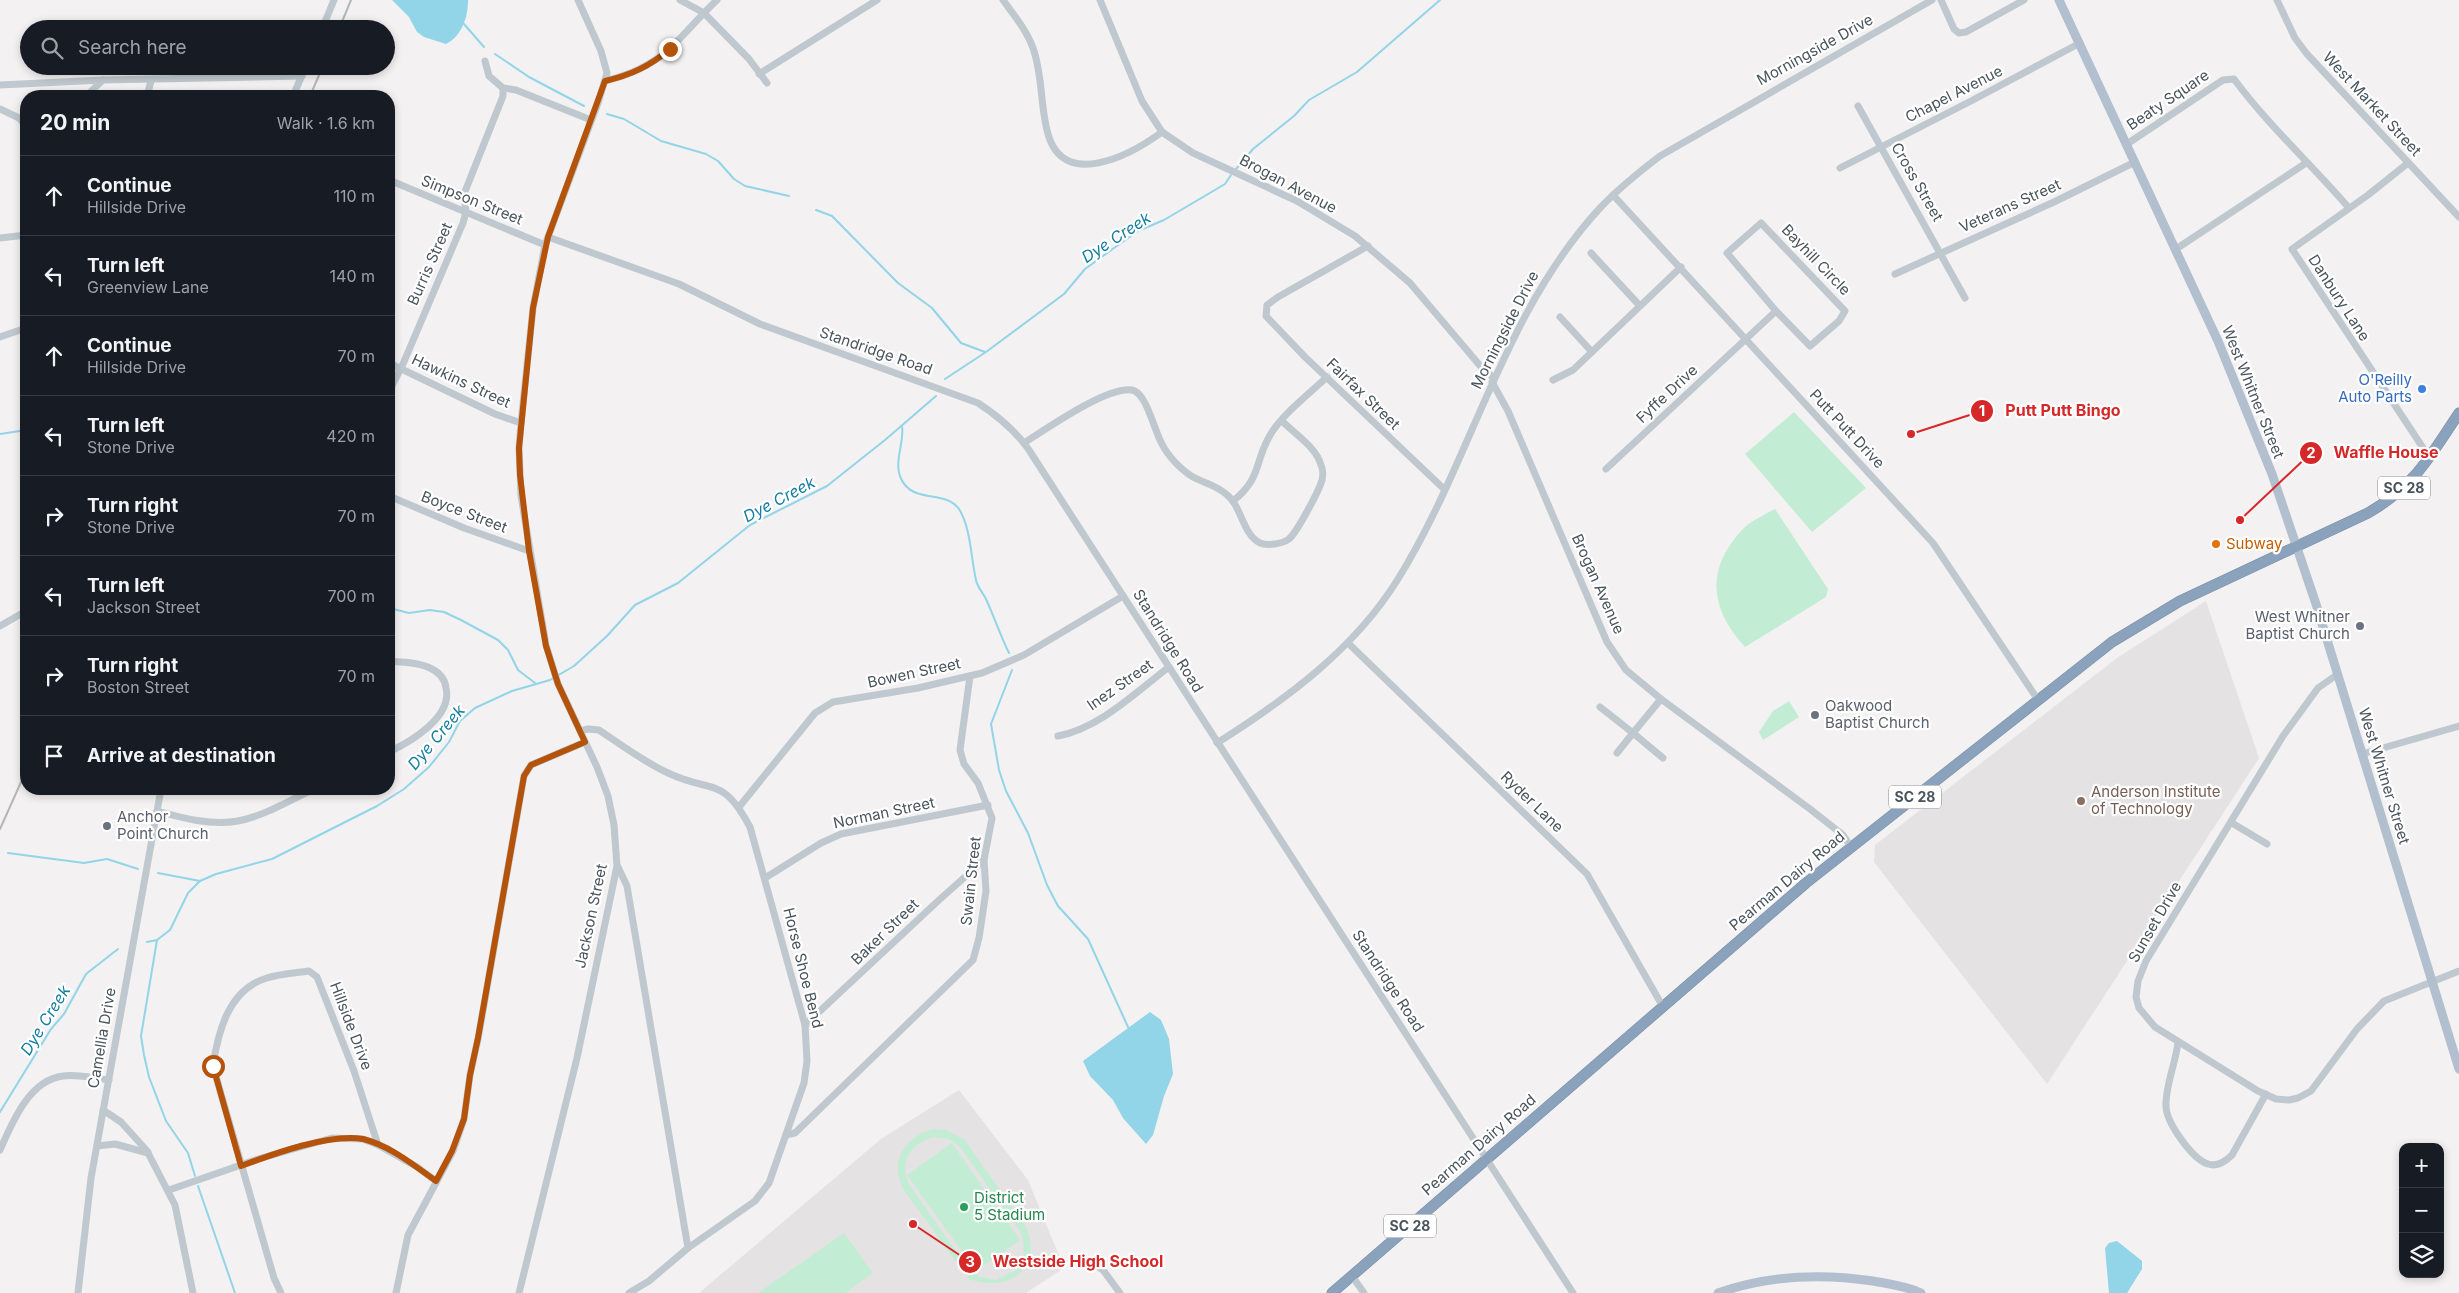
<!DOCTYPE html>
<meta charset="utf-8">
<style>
body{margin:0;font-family:Inter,sans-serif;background:#20242c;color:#f1f3f6}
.controls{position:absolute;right:15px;bottom:15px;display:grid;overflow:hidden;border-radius:10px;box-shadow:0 2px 8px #0003}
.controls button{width:45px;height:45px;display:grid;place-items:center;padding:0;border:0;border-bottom:1px solid #363941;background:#171b24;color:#f1f3f6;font:25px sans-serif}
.stop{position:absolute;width:15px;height:15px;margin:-11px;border:4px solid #b45309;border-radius:50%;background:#fff}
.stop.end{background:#b45309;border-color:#fff;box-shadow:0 1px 5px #0008}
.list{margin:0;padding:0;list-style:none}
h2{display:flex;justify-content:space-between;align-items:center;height:65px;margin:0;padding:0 20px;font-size:21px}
h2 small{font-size:16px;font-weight:400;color:#9ea1a6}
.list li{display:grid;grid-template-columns:32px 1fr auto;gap:15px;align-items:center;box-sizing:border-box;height:80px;padding:0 20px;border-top:1px solid #363941}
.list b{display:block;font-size:19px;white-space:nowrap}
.list p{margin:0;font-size:16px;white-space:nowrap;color:#9ea1a6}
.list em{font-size:16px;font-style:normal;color:#9ea1a6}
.icon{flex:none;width:28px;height:28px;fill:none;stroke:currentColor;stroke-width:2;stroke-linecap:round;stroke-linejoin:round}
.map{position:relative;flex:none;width:2459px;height:1293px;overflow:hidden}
.search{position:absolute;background:#171b24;box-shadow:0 2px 8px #0003;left:20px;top:20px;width:375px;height:55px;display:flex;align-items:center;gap:12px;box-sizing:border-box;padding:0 18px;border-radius:28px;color:#9ea1a6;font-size:19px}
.panel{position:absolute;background:#171b24;box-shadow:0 2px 8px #0003;left:20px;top:90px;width:375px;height:705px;border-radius:20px}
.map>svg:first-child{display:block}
.education{fill:#e4e2e2}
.green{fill:#c2edd4;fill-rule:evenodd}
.water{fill:#92d4e8}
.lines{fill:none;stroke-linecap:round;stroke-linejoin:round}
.stream{stroke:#92d4e8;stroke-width:2}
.highway-casing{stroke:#768da8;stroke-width:11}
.minor{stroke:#bfc8ce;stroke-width:7}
.major{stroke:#b2bfce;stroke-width:9}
.highway{stroke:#8ba2bc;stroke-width:10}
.rail{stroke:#b3b6bb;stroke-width:2}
.route{stroke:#b45309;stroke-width:6}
.shop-dot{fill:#3f7fe0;stroke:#fff;stroke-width:2}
.food-dot{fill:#e8710a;stroke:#fff;stroke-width:2}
.worship-dot{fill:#6b7280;stroke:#fff;stroke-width:2}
.education-dot{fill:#8d6e63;stroke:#fff;stroke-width:2}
.leisure-dot{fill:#2e9e5b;stroke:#fff;stroke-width:2}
.labels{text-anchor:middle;stroke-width:4.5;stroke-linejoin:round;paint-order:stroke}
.shield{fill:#fff;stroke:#80878e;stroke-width:1}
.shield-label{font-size:14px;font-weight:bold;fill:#49545d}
.street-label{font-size:15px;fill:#49545d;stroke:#fff}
.shop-label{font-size:15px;fill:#366cbe;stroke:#fff;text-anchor:end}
.food-label{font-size:15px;fill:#c56008;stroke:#fff;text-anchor:start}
.worship-label{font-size:15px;fill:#5b616d;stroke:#fff;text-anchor:start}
.education-label{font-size:15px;fill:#785e54;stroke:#fff;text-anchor:start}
.leisure-label{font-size:15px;fill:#27864d;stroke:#fff;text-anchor:start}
.water-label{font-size:16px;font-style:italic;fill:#147e9f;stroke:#fff}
.leader{fill:none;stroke:#d62828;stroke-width:2}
.callout-dot{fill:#d62828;stroke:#fff;stroke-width:2}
.mark-label{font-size:15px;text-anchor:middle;font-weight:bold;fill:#fff}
.callout-label{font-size:16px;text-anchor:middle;font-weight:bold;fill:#d62828;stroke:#fff;stroke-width:4.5;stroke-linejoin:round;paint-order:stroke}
</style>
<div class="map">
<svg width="2459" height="1293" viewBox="0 0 2459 1293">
<rect width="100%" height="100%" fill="#f3f1f1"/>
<!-- education -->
<g class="education">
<path d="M 2206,601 L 2259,758 L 2047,1084 L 1874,862 L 1875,845 L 2117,658 Z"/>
<path d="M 959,1090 L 1028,1180 L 1064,1268 L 1026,1293 L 699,1293 L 881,1139 Z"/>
</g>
<!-- green -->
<g class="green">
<path d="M 1794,412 L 1866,488 L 1812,532 L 1745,454 Z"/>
<path d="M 1775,509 L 1828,589 L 1826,597 L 1745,647 C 1709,608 1706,569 1742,530 C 1750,521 1764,515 1775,509 Z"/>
<path d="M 1789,701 L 1799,717 L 1763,740 L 1759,732 L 1773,711 Z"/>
<path d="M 933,1129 L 945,1130 L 964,1139 L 1026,1227 C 1043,1268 1010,1293 969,1279 L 903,1189 C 889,1161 905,1137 933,1129 ZM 932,1137 L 949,1139 L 960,1147 L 1020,1231 L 1023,1239 L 1024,1253 L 1017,1270 L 996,1280 L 980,1277 L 969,1270 L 909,1184 C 899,1162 910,1145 932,1137 Z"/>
<path d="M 952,1143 L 1020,1240 L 976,1271 L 907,1175 Z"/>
<path d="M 844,1233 L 873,1273 L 845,1293 L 758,1293 Z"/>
</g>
<!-- water -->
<g class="water">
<path d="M 392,0 L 468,0 C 468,17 462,36 446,44 L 424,37 L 417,32 L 409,17 Z"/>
<path d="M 1150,1012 L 1161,1020 L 1169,1039 L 1173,1074 L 1164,1096 L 1153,1135 L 1146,1144 L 1123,1118 L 1113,1100 L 1090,1076 L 1083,1061 Z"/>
<path d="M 2117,1241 L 2142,1261 L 2142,1269 L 2127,1293 L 2109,1293 L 2105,1248 L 2109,1243 Z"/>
</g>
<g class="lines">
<!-- stream -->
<g class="stream">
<path d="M 464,24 L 484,47"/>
<path d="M 495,54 L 529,77 L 584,106"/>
<path d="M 607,114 L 624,119 L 661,141 L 706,154 L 718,161 L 734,179 L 745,186 L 789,196"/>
<path d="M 1236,169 L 1253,149 L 1294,116 L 1309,100 L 1357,72 L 1440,0"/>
<path d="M 816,210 L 832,216 L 898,283 L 932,308 L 961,343 L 985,352"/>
<path d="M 945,379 L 986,352 L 1064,294 L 1085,269 L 1114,248 L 1138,231 L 1164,220 L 1225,184 L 1231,175"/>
<path d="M 902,426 C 905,445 890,467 905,485 C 919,502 946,491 959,509 C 971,528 971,559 976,580 C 977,586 982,592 985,597 C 994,616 1000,635 1009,653"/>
<path d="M 0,434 L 26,430"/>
<path d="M 389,608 L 409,613 L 430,610 L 444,612 L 461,620 L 498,640 L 508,650 L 518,670 L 535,683"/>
<path d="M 1012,670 L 991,724 L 999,770 L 1006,791 L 1028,833 L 1047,885 L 1058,906 L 1088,939 L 1128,1027"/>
<path d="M 8,853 L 84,863 L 107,859 L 138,869"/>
<path d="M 158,873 L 200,881"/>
<path d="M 157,940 L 141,1036 L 144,1055 L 149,1077 L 166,1121 L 188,1153 L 195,1176"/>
<path d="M 147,942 L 157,940 L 170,930 L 188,893 L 200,881 L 216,874 L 272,859 L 377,806 L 404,789 L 429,767 L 449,742 L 460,721 L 475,708 L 512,691 L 550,680 L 574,666 L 607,636 L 635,605 L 678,583 L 750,525 L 827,486 L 885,440 L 936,396"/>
<path d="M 0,1112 L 51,1029 L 64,1014 L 86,974 L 118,949"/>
<path d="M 198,1186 L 235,1293"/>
</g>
<defs>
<path id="highway" d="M 1332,1293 L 1806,883 L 2112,642 L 2180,601 L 2368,513 C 2415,486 2430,456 2459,413"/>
</defs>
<!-- highway casing -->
<use href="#highway" class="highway-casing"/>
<!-- minor -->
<g class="minor">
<path d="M 680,0 L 704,13 L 749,59 L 767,83"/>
<path d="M 1003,0 C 1014,15 1027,31 1033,48 C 1043,76 1040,107 1048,134 C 1064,191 1132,154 1162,132"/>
<path d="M 1100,0 L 1142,101 L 1162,132 L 1193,153 L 1297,201 L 1355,236 L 1410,283 L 1482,368 L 1494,378"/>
<path d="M 1941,0 L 1954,29 L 1959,33 L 1966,32 L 2024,0"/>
<path d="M 2277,0 L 2295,38 L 2307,54 L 2459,217"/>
<path d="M 322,29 L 334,0"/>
<path d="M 485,61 L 489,76 L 503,88 L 516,90 L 591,120"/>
<path d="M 759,74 L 877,0"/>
<path d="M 605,81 C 665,67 676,39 717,0"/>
<path d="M 0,85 L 103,80 L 302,76"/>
<path d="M 86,96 L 103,80"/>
<path d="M 147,96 L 151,81"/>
<path d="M 293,96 L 306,66"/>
<path d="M 1858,106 L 1965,298"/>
<path d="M 0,109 L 19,118 L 26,126"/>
<path d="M 2127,144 L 2223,80 L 2234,79 C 2268,125 2311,164 2349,208"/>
<path d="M 2408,163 L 2368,195 L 2292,249 L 2429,457"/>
<path d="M 1840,168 L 1971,101 L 2080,43"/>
<path d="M 389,180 L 545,245"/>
<path d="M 1613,195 L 1933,543 L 2038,700"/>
<path d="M 548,237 L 679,284 L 760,324 L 978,403 C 998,416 1015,430 1029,450 L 1573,1293"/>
<path d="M 0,238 L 26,235"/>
<path d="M 1368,246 L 1278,297 L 1267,305 L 1266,316 L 1305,357 L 1444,489"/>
<path d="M 2176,249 L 2306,163"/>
<path d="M 1591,253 L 1640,306"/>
<path d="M 1895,274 L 2054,202 L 2135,162"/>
<path d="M 1560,317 L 1592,352"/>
<path d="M 0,337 L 26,328"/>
<path d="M 389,363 L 495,414 L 521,423"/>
<path d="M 1553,380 L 1573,370 L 1681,267"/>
<path d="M 1492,382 L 1508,411 L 1607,642 L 1626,670 L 1661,699 L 1810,809 L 1843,835 L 1851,847"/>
<path d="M 389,392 L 403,364 L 463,223 L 466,212 L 464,194 L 503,96 L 503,88"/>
<path d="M 1024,443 C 1046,429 1107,386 1132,390 C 1147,393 1154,431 1162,444 C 1168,456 1181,470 1193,477 C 1204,483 1216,485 1226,494 C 1242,506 1242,534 1260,543 C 1267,546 1282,544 1289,539 C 1297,532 1319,491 1322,480 C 1323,476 1323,469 1321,465 C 1316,447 1295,434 1282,421"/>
<path d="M 1606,469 L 1776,311 L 1727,253 L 1761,223 L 1845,311 L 1839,321 L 1810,346 L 1776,311"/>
<path d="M 389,496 L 464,528 L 529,551"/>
<path d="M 1233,501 C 1263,478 1254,459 1272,432 C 1284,413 1310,393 1327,377"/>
<path d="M 0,626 L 26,611"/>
<path d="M 1348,643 L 1587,874 L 1663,1007"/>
<path d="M 389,661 C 402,662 418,662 430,668 C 439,672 445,679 446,688 C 453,717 410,742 389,752"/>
<path d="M 2338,674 L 2318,688 L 2283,736 L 2146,961 L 2138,981 L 2136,997 L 2139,1008 L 2155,1027 L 2258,1091 L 2276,1099 L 2289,1100 L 2298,1098 L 2311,1091 L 2357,1029 L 2384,1001 L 2459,971"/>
<path d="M 1600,707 L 1633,733 L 1661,699"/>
<path d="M 580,731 L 588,729 L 599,730 C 621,745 644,762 668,773 C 713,794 722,775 750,827 L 805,1025 L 807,1061 L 804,1083 L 769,1183 L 755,1201 L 688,1248 L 627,886 L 618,867"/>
<path d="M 1058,736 C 1100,728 1136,692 1169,667"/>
<path d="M 1217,743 C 1285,700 1354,650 1398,579 C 1472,460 1502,314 1600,208 C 1618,189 1639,172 1660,156 L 1932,0"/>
<path d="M 1617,753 L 1633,733 L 1663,758"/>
<path d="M 2362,754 L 2459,726"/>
<path d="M 739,807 L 815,713 L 833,702 L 918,688 L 982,673 L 1024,655 L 1123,596"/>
<path d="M 157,811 C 182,818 212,826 238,821 C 264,816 290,800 314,789"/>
<path d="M 2232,823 L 2267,844"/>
<path d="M 765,878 L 821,843 L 841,834 L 988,805"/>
<path d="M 805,1025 L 939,900 L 984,860"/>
<path d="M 2178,1042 C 2176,1062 2165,1087 2166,1106 C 2166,1122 2192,1159 2208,1164 C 2217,1167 2226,1161 2232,1155 L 2266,1094"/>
<path d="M 103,1110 L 121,1122 L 148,1152"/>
<path d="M 786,1135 L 795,1133 L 973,960 L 979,938 L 986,891 L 984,860 L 992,818 L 978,783 L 964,764 L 960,750 L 970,676"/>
<path d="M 97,1146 L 115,1144 L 148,1153 L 175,1205 L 193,1293"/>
<path d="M 0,1150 C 12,1123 29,1080 63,1076 C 77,1074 94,1078 109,1080"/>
<path d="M 169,1190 L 258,1159 L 332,1138 L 363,1139 L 378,1145"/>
<path d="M 1095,1265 L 1103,1270 L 1120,1293"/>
<path d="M 1352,1276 L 1364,1293"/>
<path d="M 78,1293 L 91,1178 L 161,789"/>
<path d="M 281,1293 L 274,1278 L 213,1066 C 218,1031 229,989 267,978 C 280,974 296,973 309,971 L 317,977 L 354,1071 L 378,1145 L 417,1167 L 436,1181"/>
<path d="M 396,1293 L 408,1235 L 453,1151 L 464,1119 L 470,1075 L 478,1039 L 524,776 L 531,765 L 585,742"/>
<path d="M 519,1293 L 577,1058 L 617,866 L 614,825 L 608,796 L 597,767 L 558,684 L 546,645 L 521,496 L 519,448 L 521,423 L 533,308 L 545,245 L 598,103 L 607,73 L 601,51 L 578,0"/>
<path d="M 629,1293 L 649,1281 L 688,1248"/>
</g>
<!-- major -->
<g class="major">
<path d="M 2059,0 L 2218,341 L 2272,474 L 2316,604 L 2459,1069"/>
<path d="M 1718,1293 C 1769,1275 1820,1273 1873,1281 C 1889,1284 1906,1286 1921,1293"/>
</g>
<!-- highway -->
<use href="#highway" class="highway"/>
<!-- rail -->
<g class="rail">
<path d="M 339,29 L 351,0"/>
<path d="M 310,96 L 323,66"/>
<path d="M 0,829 L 26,771"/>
</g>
</g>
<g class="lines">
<!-- route -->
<path class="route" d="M 213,1066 L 241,1166 C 273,1154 330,1133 363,1139 C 389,1145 415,1166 436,1181 L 452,1151 L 464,1119 L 470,1075 L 478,1038 L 524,776 L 531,765 L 585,742 L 558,684 L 546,646 L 529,551 L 520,475 L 519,448 L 533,308 L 548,237 L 605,81 C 631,75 650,66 670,49"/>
</g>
<!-- markers -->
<circle class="shop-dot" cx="2422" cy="389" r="5"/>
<circle class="food-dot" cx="2216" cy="544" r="5"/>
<g class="worship-dot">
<circle cx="2360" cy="626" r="5"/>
<circle cx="1815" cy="715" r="5"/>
<circle cx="107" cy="826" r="5"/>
</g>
<circle class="education-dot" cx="2081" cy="801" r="5"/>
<circle class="leisure-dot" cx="964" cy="1207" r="5"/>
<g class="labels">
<!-- shield labels -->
<g class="shield">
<rect x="2378" y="476.5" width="52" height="23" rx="4"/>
<rect x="1889" y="785.5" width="52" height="23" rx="4"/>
<rect x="1384" y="1214.5" width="52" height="23" rx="4"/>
</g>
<g class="shield-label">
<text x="2404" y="493">SC 28</text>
<text x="1915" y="802">SC 28</text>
<text x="1410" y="1231">SC 28</text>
</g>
<!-- street labels -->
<g class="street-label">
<text transform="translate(1815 50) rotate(-29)" y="5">Morningside Drive</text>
<text transform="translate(1954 94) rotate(-27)" y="5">Chapel Avenue</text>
<text transform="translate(2168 100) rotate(-34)" y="5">Beaty Square</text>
<text transform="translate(2372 104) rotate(47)" y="5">West Market Street</text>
<text transform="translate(1917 182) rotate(60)" y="5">Cross Street</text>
<text transform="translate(1288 184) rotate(28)" y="5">Brogan Avenue</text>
<text transform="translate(472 200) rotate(22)" y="5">Simpson Street</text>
<text transform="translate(2010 206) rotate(-24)" y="5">Veterans Street</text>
<text transform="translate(1816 260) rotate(46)" y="5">Bayhill Circle</text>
<text transform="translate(430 264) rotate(-66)" y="5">Burris Street</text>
<text transform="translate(2339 298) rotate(57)" y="5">Danbury Lane</text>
<text transform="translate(1505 330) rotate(-63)" y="5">Morningside Drive</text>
<text transform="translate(876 351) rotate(19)" y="5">Standridge Road</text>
<text transform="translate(461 381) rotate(25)" y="5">Hawkins Street</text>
<text transform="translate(2253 392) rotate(68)" y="5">West Whitner Street</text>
<text transform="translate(1363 394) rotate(44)" y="5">Fairfax Street</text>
<text transform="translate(1667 394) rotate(-43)" y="5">Fyffe Drive</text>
<text transform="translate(1847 429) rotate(47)" y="5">Putt Putt Drive</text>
<text transform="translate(464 512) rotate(21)" y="5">Boyce Street</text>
<text transform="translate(1598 584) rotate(66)" y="5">Brogan Avenue</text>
<text transform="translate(1168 641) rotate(58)" y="5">Standridge Road</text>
<text transform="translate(914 673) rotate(-12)" y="5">Bowen Street</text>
<text transform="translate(1120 685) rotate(-35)" y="5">Inez Street</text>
<text transform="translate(2384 776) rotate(73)" y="5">West Whitner Street</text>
<text transform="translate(1532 802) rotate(44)" y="5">Ryder Lane</text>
<text transform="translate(884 813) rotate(-12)" y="5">Norman Street</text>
<text transform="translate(971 881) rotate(-84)" y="5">Swain Street</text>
<text transform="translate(1787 881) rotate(-40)" y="5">Pearman Dairy Road</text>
<text transform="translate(591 916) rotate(-78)" y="5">Jackson Street</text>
<text transform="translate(2155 922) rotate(-60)" y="5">Sunset Drive</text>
<text transform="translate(885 932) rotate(-44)" y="5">Baker Street</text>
<text transform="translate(803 968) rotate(76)" y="5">Horse Shoe Bend</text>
<text transform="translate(1388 981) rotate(57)" y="5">Standridge Road</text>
<text transform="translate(351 1026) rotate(69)" y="5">Hillside Drive</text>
<text transform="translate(102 1038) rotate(-80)" y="5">Camellia Drive</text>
<text transform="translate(1479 1145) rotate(-41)" y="5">Pearman Dairy Road</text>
</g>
<!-- shop labels -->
<g class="shop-label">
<text x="2412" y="385">O'Reilly<tspan x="2412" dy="17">Auto Parts</tspan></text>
</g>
<!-- food labels -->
<g class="food-label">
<text x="2226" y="549">Subway</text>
</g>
<!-- worship labels -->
<g class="worship-label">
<text x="2350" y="622" text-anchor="end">West Whitner<tspan x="2350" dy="17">Baptist Church</tspan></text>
<text x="1825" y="711">Oakwood<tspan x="1825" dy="17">Baptist Church</tspan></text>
<text x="117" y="822">Anchor<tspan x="117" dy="17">Point Church</tspan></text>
</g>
<!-- education labels -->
<g class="education-label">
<text x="2091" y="797">Anderson Institute<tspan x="2091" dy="17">of Technology</tspan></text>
</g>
<!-- leisure labels -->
<g class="leisure-label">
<text x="974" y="1203">District<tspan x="974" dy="17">5 Stadium</tspan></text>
</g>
<!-- water labels -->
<g class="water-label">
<text transform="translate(1116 237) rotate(-33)" y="6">Dye Creek</text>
<text transform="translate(779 499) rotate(-28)" y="6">Dye Creek</text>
<text transform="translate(436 737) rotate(-50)" y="6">Dye Creek</text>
<text transform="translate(45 1020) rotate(-58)" y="6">Dye Creek</text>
</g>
</g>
<!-- callouts -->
<path class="leader" d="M1911 434L1982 411M2240 520L2311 453M913 1224L970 1262"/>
<g class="callout-dot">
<circle cx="1911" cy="434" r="5"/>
<circle cx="2240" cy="520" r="5"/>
<circle cx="913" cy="1224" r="5"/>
<circle cx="1982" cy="411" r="12"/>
<circle cx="2311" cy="453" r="12"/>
<circle cx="970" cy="1262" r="12"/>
</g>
<g class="mark-label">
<text x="1982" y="416">1</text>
<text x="2311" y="458">2</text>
<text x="970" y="1267">3</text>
</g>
<g class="callout-label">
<text x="2063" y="416">Putt Putt Bingo</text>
<text x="2386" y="458">Waffle House</text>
<text x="1078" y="1267">Westside High School</text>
</g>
</svg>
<div class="controls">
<button>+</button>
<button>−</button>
<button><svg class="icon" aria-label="layers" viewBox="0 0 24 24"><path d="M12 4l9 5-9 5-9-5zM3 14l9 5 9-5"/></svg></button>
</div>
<div class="stop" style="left:213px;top:1066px"></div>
<div class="stop end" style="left:670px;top:49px"></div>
<div class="search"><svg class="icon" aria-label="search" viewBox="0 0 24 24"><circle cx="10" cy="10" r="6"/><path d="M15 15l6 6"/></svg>Search here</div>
<section class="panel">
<h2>20 min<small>Walk · 1.6 km</small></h2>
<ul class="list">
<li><svg class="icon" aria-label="ahead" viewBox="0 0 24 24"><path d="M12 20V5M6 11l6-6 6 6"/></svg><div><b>Continue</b><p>Hillside Drive</p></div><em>110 m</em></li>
<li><svg class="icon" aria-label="left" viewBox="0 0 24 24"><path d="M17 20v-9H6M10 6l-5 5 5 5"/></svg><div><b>Turn left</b><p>Greenview Lane</p></div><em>140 m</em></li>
<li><svg class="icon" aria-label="ahead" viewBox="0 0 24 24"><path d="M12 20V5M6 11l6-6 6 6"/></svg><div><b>Continue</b><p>Hillside Drive</p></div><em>70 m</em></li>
<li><svg class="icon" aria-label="left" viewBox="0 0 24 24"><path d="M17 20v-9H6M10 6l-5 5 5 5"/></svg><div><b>Turn left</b><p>Stone Drive</p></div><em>420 m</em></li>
<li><svg class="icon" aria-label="right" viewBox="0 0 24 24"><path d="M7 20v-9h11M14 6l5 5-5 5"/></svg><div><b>Turn right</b><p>Stone Drive</p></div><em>70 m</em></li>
<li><svg class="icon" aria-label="left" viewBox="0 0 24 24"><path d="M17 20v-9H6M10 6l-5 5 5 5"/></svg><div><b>Turn left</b><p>Jackson Street</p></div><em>700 m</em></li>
<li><svg class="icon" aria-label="right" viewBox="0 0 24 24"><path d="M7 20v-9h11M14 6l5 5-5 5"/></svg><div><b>Turn right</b><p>Boston Street</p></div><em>70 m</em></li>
<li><svg class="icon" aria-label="arrive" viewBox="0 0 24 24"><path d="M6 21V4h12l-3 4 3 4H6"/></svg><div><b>Arrive at destination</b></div></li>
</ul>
</section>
</div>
